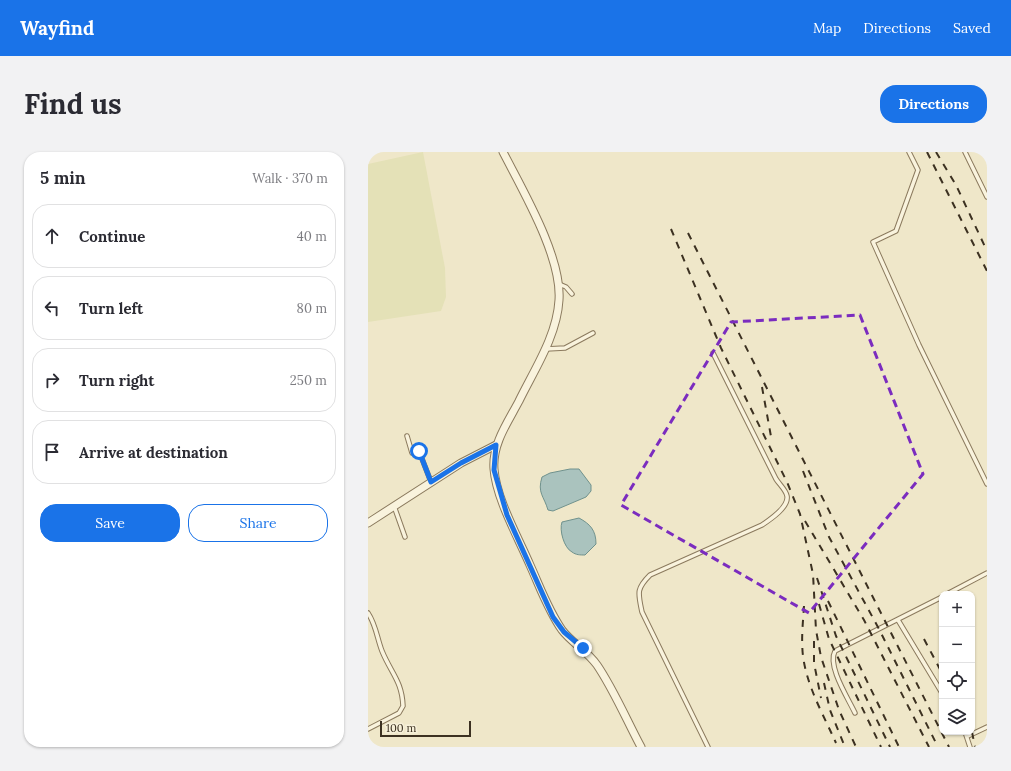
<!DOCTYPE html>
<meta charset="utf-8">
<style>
body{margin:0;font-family:Lora,serif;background:#f2f2f3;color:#2b2b33}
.controls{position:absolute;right:12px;bottom:12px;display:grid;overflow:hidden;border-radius:8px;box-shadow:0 1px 3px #0004}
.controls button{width:36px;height:36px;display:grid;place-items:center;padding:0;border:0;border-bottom:1px solid #e1e1e2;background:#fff;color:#2b2b33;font:20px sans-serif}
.scale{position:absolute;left:12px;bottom:10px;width:91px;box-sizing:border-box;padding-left:4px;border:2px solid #3c3121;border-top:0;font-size:11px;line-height:14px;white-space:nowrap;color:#3c3121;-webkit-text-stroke:3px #f6f0d9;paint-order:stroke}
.stop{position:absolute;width:12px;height:12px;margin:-9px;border:3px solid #1a73e8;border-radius:50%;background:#fff}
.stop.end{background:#1a73e8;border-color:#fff;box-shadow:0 1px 4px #0008}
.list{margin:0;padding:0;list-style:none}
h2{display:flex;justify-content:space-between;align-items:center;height:52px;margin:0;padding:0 16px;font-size:17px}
h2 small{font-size:13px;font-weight:400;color:#7c7c81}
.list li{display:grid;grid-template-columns:26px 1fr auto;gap:12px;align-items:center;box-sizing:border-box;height:64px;margin:0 8px 8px;padding:0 8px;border:1px solid #e1e1e2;border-radius:16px}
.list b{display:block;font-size:15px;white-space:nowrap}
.list em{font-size:13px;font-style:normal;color:#7c7c81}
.actions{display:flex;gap:8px;padding:12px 16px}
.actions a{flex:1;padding:9px 0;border:1px solid #1a73e8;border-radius:16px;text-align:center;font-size:14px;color:#1a73e8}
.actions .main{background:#1a73e8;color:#fff}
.icon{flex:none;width:22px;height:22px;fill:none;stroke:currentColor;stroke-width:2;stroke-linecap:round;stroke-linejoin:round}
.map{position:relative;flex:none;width:619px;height:595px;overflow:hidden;border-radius:16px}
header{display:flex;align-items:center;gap:24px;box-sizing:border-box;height:56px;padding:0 20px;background:#1a73e8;color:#fff}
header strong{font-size:19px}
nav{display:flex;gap:22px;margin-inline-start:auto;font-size:14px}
.intro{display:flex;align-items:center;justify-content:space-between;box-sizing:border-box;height:96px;padding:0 24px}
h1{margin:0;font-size:28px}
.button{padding:10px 18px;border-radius:16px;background:#1a73e8;color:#fff;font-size:14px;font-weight:700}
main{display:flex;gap:24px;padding:0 24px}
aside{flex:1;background:#fff;border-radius:16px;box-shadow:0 1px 3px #0004}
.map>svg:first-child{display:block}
.farmland{fill:#e4e1b7}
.water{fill:#aac3be;stroke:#70928d}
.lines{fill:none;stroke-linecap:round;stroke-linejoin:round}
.lane-casing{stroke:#8b7a5e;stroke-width:5.5}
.street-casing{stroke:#8b7a5e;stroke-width:9}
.lane{stroke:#f9f3dd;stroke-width:3.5}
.street{stroke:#f9f3dd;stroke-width:7}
.rail{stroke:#3c3121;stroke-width:2;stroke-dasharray:7 7;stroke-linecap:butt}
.route{stroke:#1a73e8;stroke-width:5}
.marked{fill:none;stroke:#7b2cbf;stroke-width:3;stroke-dasharray:8 5;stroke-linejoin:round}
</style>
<header>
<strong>Wayfind</strong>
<nav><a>Map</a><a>Directions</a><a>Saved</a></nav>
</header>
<div class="intro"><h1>Find us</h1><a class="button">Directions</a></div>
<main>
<aside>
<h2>5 min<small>Walk · 370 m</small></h2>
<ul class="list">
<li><svg class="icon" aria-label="ahead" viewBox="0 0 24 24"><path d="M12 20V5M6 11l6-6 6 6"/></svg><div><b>Continue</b></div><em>40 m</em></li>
<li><svg class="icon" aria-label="left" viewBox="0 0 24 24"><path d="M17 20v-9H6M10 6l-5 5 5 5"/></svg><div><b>Turn left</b></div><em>80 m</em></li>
<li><svg class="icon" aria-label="right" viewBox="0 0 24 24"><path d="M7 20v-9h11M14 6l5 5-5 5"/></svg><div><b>Turn right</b></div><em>250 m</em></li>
<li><svg class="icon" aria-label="arrive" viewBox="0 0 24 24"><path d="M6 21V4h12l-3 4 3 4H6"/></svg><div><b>Arrive at destination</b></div></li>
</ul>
<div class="actions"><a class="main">Save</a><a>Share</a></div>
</aside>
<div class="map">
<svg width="619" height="595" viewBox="0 0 619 595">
<rect width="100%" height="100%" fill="#efe7c9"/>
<!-- farmland -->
<path class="farmland" d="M 55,0 L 77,116 L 78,145 L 73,159 L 0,170 L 0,12 Z"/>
<!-- water -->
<g class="water">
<path d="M 202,317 L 211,317 L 223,333 L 223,339 L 218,345 L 185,359 L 180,358 C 176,344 169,341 174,325 L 182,321 Z"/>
<path d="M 211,366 C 222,372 228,378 228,392 L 217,403 C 212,403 208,403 204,400 C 196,396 191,378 194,370 Z"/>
</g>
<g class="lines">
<defs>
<g id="lane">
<path d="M 541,0 L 550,18 L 528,79 L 505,90 L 551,193 L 619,332"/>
<path d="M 597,0 L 619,45"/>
<path d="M 191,132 L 198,135 L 204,142"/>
<path d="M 178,197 L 197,196 L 225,181"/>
<path d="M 39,284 L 44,301 L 51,299 L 63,330"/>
<path d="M 26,354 L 37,385"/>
<path d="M 579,442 L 619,421"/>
<path d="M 0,461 C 8,473 9,486 14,499 C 23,521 34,529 35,554 L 31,561 L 0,577"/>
<path d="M 530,468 L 574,541"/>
<path d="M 487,561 C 480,546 459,514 467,499 L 574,445"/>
<path d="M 597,580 L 602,595"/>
<path d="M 600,584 L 619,575"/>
<path d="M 340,595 L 274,460 C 270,441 268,437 282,423 L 394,373 C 403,367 421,355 419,344 C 418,338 411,332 408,327 L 345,201"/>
</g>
<g id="street">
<path d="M 135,0 C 155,39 194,105 191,148 C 189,184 166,218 151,249 C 140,270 124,292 126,317 C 128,346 150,385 162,413 C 172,435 180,458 194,478 C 203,490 219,499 229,513 C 246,538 259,569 273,595"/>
<path d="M 0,371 L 93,311 L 128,293"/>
</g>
</defs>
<!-- lane casing -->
<use href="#lane" class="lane-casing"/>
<!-- street casing -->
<use href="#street" class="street-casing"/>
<!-- lane -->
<use href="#lane" class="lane"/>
<!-- street -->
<use href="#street" class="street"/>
<!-- rail -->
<g class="rail">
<path d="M 559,0 L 619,119"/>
<path d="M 568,0 L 588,33 L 619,99"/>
<path d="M 303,77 L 353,196 L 419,330 L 432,362 L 445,422 L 448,478 L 453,505 L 471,558 L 488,595"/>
<path d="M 320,81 L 581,595"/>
<path d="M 394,235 L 404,290"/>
<path d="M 435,319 L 461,385 L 511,477 L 570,595"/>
<path d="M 437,369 L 496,468 L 561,595"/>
<path d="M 449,426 L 468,484 L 522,595"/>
<path d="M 460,449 L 531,595"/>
<path d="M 451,452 L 461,487 L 513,595"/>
<path d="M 436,454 C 435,470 433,487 435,504 C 439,535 456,564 468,591"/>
<path d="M 556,487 L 574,521"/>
<path d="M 446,489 L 446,511 L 453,546"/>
<path d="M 456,531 L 462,558 L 477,595"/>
<path d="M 604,580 L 607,595"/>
</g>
</g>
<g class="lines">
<!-- route -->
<path class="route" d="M 51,299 L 63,330 L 93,311 L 128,293 L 126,318 L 139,363 L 185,465 L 196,480 L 215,496"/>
</g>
<!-- marked area -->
<path class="marked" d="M 492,163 L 555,322 L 441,461 L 253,353 L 363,170 Z"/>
</svg>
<div class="controls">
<button>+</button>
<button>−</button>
<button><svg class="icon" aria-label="locate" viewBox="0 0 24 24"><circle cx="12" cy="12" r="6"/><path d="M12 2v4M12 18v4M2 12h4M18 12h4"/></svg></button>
<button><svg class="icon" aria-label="layers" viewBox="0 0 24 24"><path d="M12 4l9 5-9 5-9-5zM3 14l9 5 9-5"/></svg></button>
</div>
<div class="scale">100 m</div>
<div class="stop" style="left:51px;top:299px"></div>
<div class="stop end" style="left:215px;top:496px"></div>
</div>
</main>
